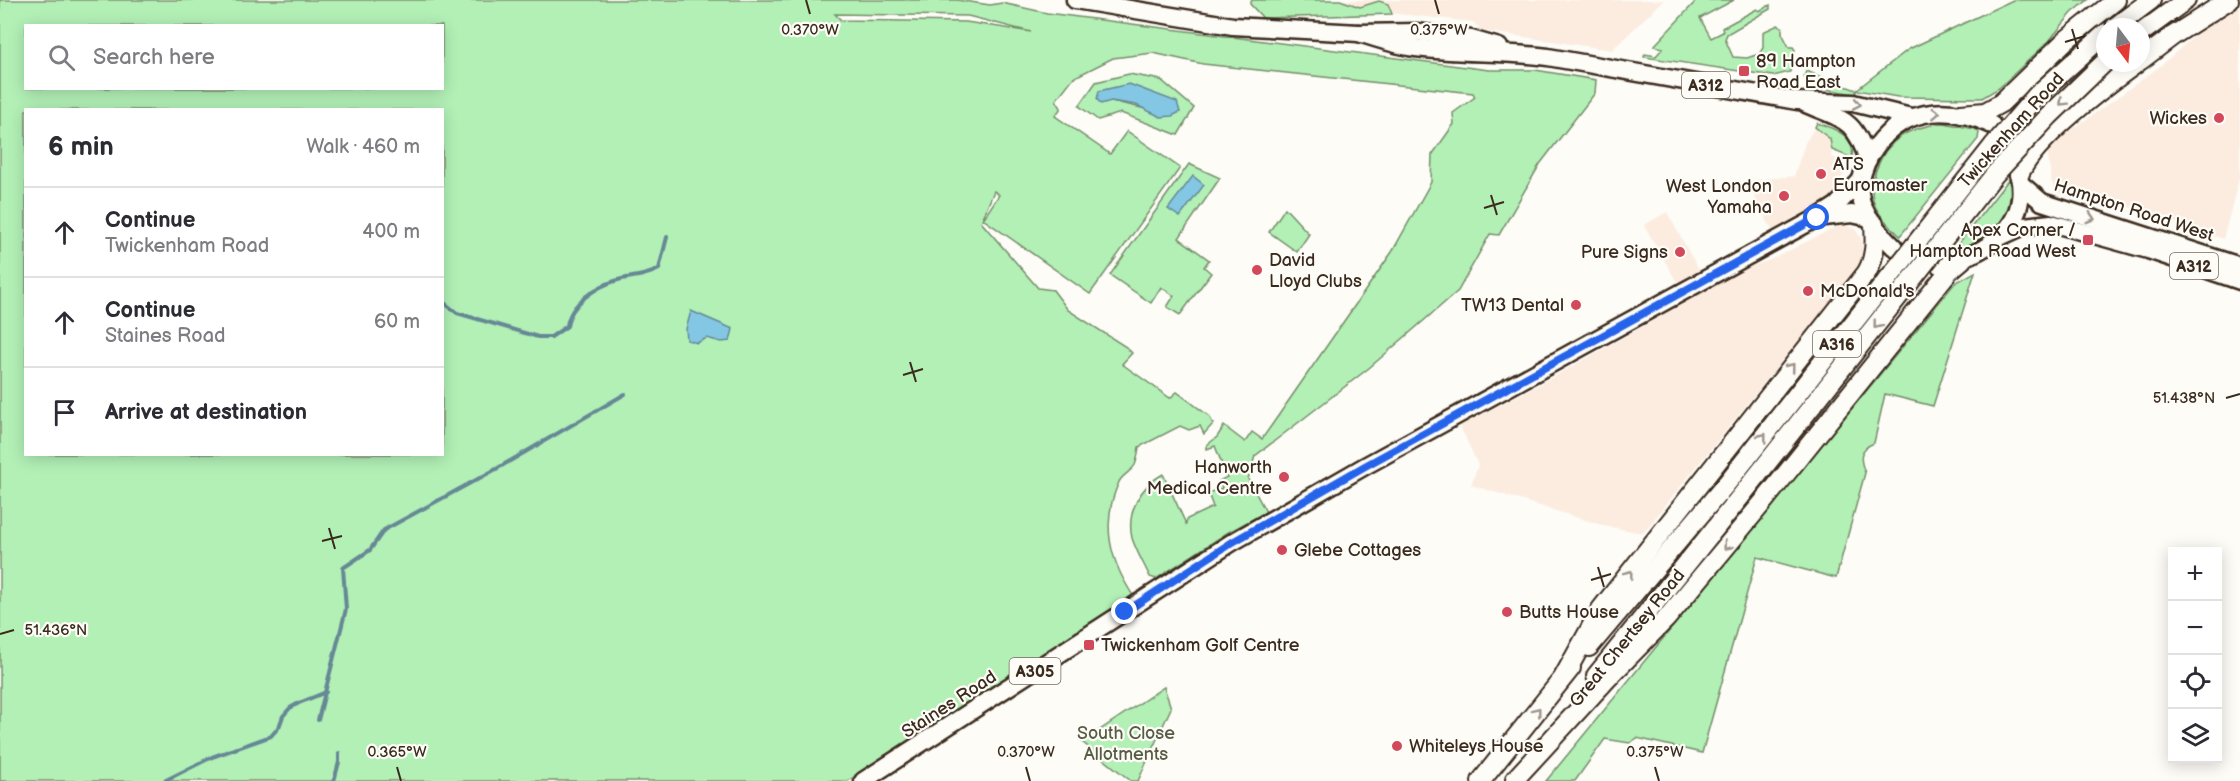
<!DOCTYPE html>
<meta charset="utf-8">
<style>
body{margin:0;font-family:"Balsamiq Sans",sans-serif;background:#f2f2f3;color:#2b2b33}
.controls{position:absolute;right:18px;bottom:18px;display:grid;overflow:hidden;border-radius:0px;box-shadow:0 3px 15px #0003}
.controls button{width:54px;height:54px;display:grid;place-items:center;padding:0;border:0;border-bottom:2px solid #e1e1e2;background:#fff;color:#2b2b33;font:30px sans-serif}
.compass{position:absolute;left:2096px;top:18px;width:54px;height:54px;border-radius:50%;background:#fff;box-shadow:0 3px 15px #0003;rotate:164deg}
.stop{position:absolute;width:18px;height:18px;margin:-14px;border:4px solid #2563eb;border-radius:50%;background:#fff}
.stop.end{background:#2563eb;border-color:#fff;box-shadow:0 2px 6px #0008}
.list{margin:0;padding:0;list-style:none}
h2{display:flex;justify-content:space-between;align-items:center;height:78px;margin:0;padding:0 24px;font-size:26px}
h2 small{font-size:20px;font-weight:400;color:#7c7c81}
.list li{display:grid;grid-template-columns:39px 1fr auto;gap:18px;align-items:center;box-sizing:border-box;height:90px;padding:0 24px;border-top:2px solid #e1e1e2}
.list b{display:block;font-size:22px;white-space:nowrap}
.list p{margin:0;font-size:20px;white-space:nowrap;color:#7c7c81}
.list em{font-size:20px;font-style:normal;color:#7c7c81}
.icon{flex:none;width:33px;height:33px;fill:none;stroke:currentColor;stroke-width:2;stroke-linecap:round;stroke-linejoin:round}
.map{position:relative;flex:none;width:2240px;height:781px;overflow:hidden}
.search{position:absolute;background:#fff;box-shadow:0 3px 15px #0003;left:24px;top:24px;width:420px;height:66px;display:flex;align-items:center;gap:15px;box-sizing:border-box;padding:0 21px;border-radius:0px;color:#7c7c81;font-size:22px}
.panel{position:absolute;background:#fff;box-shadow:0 3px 15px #0003;left:24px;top:108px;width:420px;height:348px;border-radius:0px}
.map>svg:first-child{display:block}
.built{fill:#fcece0}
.green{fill:#b2f0b6;stroke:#768d6a;stroke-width:1.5;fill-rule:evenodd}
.water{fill:#83c7e4;stroke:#668895;stroke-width:1.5}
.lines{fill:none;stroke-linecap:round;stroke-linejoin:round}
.stream{stroke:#668895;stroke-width:4}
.major-casing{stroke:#3b2a1e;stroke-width:21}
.highway-casing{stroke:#3b2a1e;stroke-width:22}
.major{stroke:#fdfcf7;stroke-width:16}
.highway{stroke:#fdfcf7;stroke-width:18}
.highway-bridge-casing{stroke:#3b2a1e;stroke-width:22;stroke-linecap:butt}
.highway-bridge{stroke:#fdfcf7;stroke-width:18}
.oneway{stroke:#9c938a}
.route{stroke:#2563eb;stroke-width:8}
.ticks{fill:none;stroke:#3b2a1e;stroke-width:2}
.poi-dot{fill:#d1495b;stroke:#fdfcf7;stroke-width:2}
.labels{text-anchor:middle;stroke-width:4.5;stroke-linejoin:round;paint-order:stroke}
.shield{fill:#fdfcf7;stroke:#75695f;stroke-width:1.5}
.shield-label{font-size:16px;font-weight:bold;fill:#3b2a1e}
.poi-label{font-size:18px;fill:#3b2a1e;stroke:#fdfcf7;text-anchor:start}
.street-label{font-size:18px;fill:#3b2a1e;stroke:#fdfcf7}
.park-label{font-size:18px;fill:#595c44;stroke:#fdfcf7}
.ticks-label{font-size:15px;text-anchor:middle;fill:#3b2a1e;stroke:#fdfcf7;stroke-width:4.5;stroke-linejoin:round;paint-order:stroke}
</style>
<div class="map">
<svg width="2240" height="781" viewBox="0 0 2240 781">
<rect width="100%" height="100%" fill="#fdfcf7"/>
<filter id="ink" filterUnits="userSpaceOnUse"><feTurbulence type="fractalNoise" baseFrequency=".0167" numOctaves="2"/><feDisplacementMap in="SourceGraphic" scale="12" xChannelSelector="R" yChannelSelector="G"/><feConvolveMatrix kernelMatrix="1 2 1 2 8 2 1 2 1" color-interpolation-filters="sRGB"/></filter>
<g filter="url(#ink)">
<!-- built -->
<g class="built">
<path d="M 1266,0 L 1664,0 L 1612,50 L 1482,31 L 1473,22 Z"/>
<path d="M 2240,4 L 2240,175 L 2223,239 L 2103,198 L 2094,204 L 2058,193 L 2052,184 L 2047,150 L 2051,145 L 2159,67 L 2199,32 Z"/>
<path d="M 1815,127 L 1830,139 L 1832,157 L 1848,164 L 1846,171 L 1828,201 L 1773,232 L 1746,181 L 1794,176 L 1805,143 Z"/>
<path d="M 1667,212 L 1700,272 L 1678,284 L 1644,225 Z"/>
<path d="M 1840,225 L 1846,225 L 1855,229 L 1861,238 L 1864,258 L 1861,264 L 1643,533 L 1605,526 L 1471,485 L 1478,465 L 1460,426 L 1555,376 L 1744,269 L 1770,260 Z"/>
</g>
<!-- green -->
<g class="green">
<path d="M 0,0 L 957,0 L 990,5 L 1002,3 L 1047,13 L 1489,70 L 1535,70 L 1596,80 L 1595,93 L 1540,164 L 1499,235 L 1490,234 L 1458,291 L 1369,368 L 1255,456 L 1248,479 L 1266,512 L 1227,533 L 1156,579 L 1150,577 C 1144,564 1136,551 1132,538 C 1126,511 1141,486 1163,474 L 1186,524 L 1187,519 L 1213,507 L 1208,493 L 1222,488 L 1219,481 L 1227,477 L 1215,446 L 1207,449 L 1207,445 L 1217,437 L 1224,426 L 1245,442 L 1252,432 L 1262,439 L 1392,252 L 1431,182 L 1432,155 L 1454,124 L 1453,113 L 1475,97 L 1473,93 L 1203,64 L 1153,53 L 1113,58 L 1073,78 L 1056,100 L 1061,108 L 1055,116 L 1110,154 L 1127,131 L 1180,168 L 1090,294 L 983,219 L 999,195 L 994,191 L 981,222 L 1038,288 L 1053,290 L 1068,310 L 1126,347 L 1132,353 L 1122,364 L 1170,398 L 1177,392 L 1209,416 L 1213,424 L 1204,434 L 1200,426 L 1189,430 L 1180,426 L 1139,447 C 1138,453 1137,460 1135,465 C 1131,472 1122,475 1119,482 C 1100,524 1110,561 1134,597 L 848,781 L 0,781 ZM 835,14 L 968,16 L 1031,32 L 966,22 L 841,20 ZM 26,26 L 442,26 L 442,88 L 26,88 ZM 26,110 L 442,110 L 442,454 L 26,454 Z"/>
<path d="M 1252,0 L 1340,0 L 1360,7 L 1379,1 L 1388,4 L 1392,14 L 1263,18 L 1250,4 Z"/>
<path d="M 1697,0 L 1734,0 L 1700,18 L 1711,38 L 1723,32 L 1722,28 L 1757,9 L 1759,11 L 1770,5 L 1770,9 L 1727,34 L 1725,39 L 1733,57 L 1747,58 L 1759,54 L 1763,48 L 1763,32 L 1778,25 L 1782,27 L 1782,33 L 1789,47 L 1793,47 L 1795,50 L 1790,72 L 1773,76 L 1644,57 L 1645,54 L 1656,56 L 1663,48 L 1654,46 Z"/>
<path d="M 2013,0 L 2088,0 L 2072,13 L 2049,41 L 1999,88 L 1982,98 L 1898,97 L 1857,90 L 1855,94 L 1819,88 L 1804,77 L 1806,71 L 1856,90 L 1909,49 Z"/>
<path d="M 1129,74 L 1161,80 L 1194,108 L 1178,135 L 1121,113 L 1098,120 L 1079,106 L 1096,82 ZM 1111,101 L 1177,102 L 1146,109 Z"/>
<path d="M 1817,123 C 1834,128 1856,136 1852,158 L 1832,150 L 1830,139 L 1815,127 Z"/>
<path d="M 1944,123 L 1975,129 L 1979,132 L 1978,139 L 1900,236 C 1892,228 1881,218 1876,208 C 1865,186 1880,150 1900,137 C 1913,128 1928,125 1944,123 Z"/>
<path d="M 1189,164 L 1220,178 L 1179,238 L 1209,260 L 1204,267 L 1211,273 L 1180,315 L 1167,307 L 1174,296 L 1161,287 L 1151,303 L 1110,275 Z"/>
<path d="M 2009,179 C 2016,214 1991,246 1955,248 Z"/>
<path d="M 1285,208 L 1309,234 L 1297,252 L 1269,232 Z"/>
<path d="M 1975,272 L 1933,406 L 1885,394 L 1874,443 C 1859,449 1859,458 1865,473 L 1836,578 L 1757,557 L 1702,753 L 1637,738 L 1630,743 L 1605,739 L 1575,781 L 1546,781 L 1955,283 Z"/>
<path d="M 1164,687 L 1171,708 L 1138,781 L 1131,781 L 1082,742 Z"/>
</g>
<!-- water -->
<g class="water">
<path d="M 1129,84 L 1177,102 L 1180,112 L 1172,116 L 1161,117 L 1136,105 L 1111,101 L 1101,104 L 1097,99 L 1099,91 Z"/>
<path d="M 1193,176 L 1204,185 L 1180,217 L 1168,209 Z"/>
<path d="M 691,311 L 733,329 L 730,341 L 721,342 L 707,338 L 697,343 L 687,340 L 686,329 Z"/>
</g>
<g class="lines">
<!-- stream -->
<g class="stream">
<path d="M 442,301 L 457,313 L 538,337 L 551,337 L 567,326 C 570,303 597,286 618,280 C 632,276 645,277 659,269 L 667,237"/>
<path d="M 318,720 L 346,609 L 343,568 L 370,550 L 384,530 L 498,468 L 625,394"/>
<path d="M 164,781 L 212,757 L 271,736 L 279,727 L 283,716 L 290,708 L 299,703 L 326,692"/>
<path d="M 334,781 L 339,762 L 339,753"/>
</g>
<defs>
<g id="major">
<path d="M 1075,0 L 1233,26 L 1359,33 L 1416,32 L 1471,39 L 1499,47"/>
<path d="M 1359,33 C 1375,38 1392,44 1409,47 C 1455,54 1502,51 1548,57 L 1797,101 L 1853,103 L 1911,117"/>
<path d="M 1806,104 C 1843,120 1854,118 1868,160"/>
<path d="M 2021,184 L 2042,202 L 2240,266"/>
<path d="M 1824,217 L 1852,214 L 1870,218"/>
<path d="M 2000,237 L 2024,226 L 2051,223 L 2148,250 L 2240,281"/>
<path d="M 1894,247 C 1880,233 1862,215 1860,193 C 1859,181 1865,164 1871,154 C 1899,108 1946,103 1992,125"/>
<path d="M 1939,265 C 1983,255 2030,229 2019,176"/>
<path d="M 863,781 L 1231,543 L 1365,466 L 1817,218 L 1836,206 L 1862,179"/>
</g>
<g id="highway">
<path d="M 2115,27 L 2151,0"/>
<path d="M 2141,33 L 2186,0"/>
<path d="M 2141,60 L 2174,35 L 2229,0"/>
<path d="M 1961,114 L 1985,112 L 2001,103 L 2066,40 L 2116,0"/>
<path d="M 2019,175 C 2034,139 2104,87 2137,63"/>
<path d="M 1589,647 L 1727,483"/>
<path d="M 1564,676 L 1601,609 L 1867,272 C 1876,256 1875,241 1874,224"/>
<path d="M 1596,676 L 1741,496"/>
<path d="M 1515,779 L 1608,678 L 1666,619 L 1764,501 L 1949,271 L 1962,260"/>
<path d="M 1481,781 L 1571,668"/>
</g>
</defs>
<!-- major casing -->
<use href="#major" class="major-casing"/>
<!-- highway casing -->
<use href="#highway" class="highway-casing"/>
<!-- major -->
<use href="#major" class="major"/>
<!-- highway -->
<use href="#highway" class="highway"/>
<defs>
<g id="highway-bridge">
<path d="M 1727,483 L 1993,146 L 2037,95 L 2105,34"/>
<path d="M 1741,496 L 1995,174 L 2049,116 L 2105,62"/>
</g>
</defs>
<!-- highway-bridge casing -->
<use href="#highway-bridge" class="highway-bridge-casing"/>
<!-- highway-bridge -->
<use href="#highway-bridge" class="highway-bridge"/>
</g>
<!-- one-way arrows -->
<defs><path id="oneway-chevron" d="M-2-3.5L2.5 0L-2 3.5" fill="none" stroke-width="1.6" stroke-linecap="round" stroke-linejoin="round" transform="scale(1.5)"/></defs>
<g class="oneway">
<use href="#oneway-chevron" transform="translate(2063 102) rotate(135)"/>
<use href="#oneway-chevron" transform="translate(1857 104) rotate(11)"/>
<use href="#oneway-chevron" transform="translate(1936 113) rotate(-3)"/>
<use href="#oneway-chevron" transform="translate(2091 218) rotate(18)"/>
<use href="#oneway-chevron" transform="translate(1877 325) rotate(128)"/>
<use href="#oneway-chevron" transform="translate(1791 367) rotate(-51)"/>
<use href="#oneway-chevron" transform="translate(1763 437) rotate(-51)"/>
<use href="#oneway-chevron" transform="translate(1727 546) rotate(130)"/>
<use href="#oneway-chevron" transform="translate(1629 574) rotate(-52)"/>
<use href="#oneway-chevron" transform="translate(1537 711) rotate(-52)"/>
</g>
</g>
<g class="lines" filter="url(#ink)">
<!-- route -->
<path class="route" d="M 1125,612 L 1231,543 L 1365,466 L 1817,218"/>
</g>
<!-- ticks -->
<path class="ticks" d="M 806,0 L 810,14M 1435,0 L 1439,14M 2072,29 L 2078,49M 2065,42 L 2085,36M 1491,195 L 1497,215M 1484,208 L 1504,202M 910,362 L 916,382M 903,375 L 923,369M 2226,398 L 2240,394M 329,528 L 335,549M 322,541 L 342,536M 1598,567 L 1604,587M 1591,580 L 1611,574M 0,634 L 14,630M 397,767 L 401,781M 1026,767 L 1030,781M 1655,767 L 1659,781"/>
<!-- markers -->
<g class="poi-dot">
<rect x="1738" y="65" width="12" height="12" rx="3"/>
<circle cx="2219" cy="118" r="6"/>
<circle cx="1821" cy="174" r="6"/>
<circle cx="1784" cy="196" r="6"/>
<rect x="2082" y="234" width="12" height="12" rx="3"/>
<circle cx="1680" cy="252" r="6"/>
<circle cx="1257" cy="270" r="6"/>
<circle cx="1808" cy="291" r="6"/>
<circle cx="1576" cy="305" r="6"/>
<circle cx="1284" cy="477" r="6"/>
<circle cx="1282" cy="550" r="6"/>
<circle cx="1507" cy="612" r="6"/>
<rect x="1083" y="639" width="12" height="12" rx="3"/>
<circle cx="1397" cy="746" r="6"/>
</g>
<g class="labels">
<!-- shield labels -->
<g class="shield">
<rect x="1682" y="72" width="48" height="26" rx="4.5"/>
<rect x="2170" y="253" width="48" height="26" rx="4.5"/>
<rect x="1813" y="331" width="48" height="26" rx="4.5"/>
<rect x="1009.5" y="658" width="51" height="26" rx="4.5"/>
</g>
<g class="shield-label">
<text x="1706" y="91">A312</text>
<text x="2194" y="272">A312</text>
<text x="1837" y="350">A316</text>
<text x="1035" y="677">A305</text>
</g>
<!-- poi labels -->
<g class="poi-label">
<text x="1756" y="67">89 Hampton<tspan x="1756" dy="21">Road East</tspan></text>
<text x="2207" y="124" text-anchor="end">Wickes</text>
<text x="1833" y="170">ATS<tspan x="1833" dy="21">Euromaster</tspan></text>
<text x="1772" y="192" text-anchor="end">West London<tspan x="1772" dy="21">Yamaha</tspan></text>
<text x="2076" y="236" text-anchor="end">Apex Corner /<tspan x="2076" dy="21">Hampton Road West</tspan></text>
<text x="1668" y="258" text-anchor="end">Pure Signs</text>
<text x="1269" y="266">David<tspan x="1269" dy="21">Lloyd Clubs</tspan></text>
<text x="1820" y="297">McDonald's</text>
<text x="1564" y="311" text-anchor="end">TW13 Dental</text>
<text x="1272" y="473" text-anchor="end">Hanworth<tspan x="1272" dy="21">Medical Centre</tspan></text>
<text x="1294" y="556">Glebe Cottages</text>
<text x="1519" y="618">Butts House</text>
<text x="1101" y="651">Twickenham Golf Centre</text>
<text x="1409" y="752">Whiteleys House</text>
</g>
<!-- street labels -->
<g class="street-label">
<text transform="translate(2011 130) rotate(-48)" y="6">Twickenham Road</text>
<text transform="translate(2134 210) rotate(18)" y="6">Hampton Road West</text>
<text transform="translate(1627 638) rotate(-51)" y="6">Great Chertsey Road</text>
<text transform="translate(949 704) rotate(-33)" y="6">Staines Road</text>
</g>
<!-- park labels -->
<g class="park-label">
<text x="1126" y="739">South Close<tspan x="1126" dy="21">Allotments</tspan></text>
</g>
</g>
<g class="ticks-label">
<text x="810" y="35">0.370°W</text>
<text x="1439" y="35">0.375°W</text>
<text x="2184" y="403">51.438°N</text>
<text x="56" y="635">51.436°N</text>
<text x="397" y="757">0.365°W</text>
<text x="1026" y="757">0.370°W</text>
<text x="1655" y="757">0.375°W</text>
</g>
</svg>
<div class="controls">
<button>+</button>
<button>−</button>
<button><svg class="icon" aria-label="locate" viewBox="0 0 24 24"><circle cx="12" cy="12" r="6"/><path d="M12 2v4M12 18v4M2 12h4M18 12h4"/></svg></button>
<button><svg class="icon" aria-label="layers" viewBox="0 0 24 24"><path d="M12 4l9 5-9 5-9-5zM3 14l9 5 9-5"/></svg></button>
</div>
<svg class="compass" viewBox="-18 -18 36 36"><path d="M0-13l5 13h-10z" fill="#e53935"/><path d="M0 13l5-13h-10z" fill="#7c7c81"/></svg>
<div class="stop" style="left:1817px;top:218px"></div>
<div class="stop end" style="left:1125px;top:612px"></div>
<div class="search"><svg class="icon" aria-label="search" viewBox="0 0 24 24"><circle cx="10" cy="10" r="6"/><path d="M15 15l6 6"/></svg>Search here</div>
<section class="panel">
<h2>6 min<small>Walk · 460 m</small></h2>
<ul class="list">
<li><svg class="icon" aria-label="ahead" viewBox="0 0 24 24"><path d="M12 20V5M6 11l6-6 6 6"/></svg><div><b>Continue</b><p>Twickenham Road</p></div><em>400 m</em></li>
<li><svg class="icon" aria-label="ahead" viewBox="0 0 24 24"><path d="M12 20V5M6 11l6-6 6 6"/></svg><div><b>Continue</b><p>Staines Road</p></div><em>60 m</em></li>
<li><svg class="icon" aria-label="arrive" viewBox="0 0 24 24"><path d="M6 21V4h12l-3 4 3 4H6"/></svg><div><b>Arrive at destination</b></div></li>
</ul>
</section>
</div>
